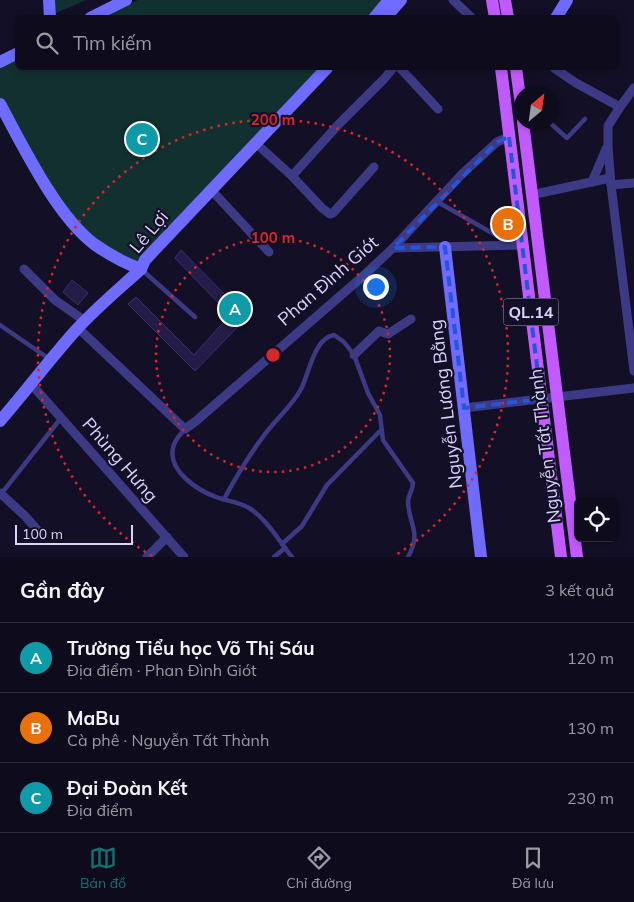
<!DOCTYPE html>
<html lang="vi">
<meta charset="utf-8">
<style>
body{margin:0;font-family:Mulish,sans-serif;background:#171425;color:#f1f3f6}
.controls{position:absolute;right:15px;bottom:15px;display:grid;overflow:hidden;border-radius:8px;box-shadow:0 2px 8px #0003}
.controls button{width:45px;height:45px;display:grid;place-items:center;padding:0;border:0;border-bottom:1px solid #2e2b3b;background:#0e0b1c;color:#f1f3f6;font:25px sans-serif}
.compass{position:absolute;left:514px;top:85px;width:45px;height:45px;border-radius:50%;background:#0e0b1c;box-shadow:0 2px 8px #0003;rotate:29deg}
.scale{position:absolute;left:15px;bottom:12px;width:118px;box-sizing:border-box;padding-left:5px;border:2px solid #d9d4ff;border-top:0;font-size:14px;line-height:18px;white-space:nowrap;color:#d9d4ff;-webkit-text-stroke:4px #130f26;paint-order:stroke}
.you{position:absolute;left:375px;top:286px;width:18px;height:18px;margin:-12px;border:4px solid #fff;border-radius:50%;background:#1a73e8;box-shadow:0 0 0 8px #1a73e833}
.badge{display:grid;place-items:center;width:32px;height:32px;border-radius:50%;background:#0f766e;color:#fff;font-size:16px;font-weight:700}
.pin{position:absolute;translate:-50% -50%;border:2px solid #fff;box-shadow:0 1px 5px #0006}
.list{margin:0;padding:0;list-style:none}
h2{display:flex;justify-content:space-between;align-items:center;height:65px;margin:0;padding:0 20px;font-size:21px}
h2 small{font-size:16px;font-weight:400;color:#9b9ba3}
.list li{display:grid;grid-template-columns:32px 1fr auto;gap:15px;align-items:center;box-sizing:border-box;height:70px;padding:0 20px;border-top:1px solid #2e2b3b}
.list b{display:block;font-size:19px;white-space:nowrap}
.list p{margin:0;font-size:16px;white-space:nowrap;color:#9b9ba3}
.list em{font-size:16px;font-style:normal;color:#9b9ba3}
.icon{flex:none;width:28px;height:28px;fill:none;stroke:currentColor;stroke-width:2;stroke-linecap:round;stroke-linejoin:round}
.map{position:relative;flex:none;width:634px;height:557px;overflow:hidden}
.search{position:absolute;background:#0e0b1c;box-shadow:0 2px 8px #0003;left:15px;right:15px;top:15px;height:55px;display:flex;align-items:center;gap:12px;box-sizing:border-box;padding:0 18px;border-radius:8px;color:#9b9ba3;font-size:19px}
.sheet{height:275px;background:#0e0b1c}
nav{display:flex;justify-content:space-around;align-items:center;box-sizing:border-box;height:70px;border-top:1px solid #2e2b3b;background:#0e0b1c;font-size:14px;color:#9b9ba3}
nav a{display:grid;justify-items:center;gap:2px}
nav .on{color:#0f766e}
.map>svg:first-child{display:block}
.green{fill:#12302f}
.building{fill:#241b47;stroke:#3b2d73}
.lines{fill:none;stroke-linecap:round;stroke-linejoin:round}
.lane{stroke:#3d3a85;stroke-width:4.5}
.street{stroke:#3d3a85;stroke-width:9}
.secondary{stroke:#6f6bff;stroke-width:12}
.primary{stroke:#c25bff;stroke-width:12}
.marked{fill:none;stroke:#2655da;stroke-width:4;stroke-dasharray:10 6;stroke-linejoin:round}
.ring{fill:none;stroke:#d62828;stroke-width:2.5;stroke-dasharray:2.5 5}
.labels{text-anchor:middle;stroke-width:4.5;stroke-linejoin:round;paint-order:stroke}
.shield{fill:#130f26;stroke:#9e99be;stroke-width:1}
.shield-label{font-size:16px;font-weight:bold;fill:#d9d4ff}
.street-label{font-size:18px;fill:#d9d4ff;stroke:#130f26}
.centre{fill:#d62828;stroke:#130f26;stroke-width:2.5}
.ring-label{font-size:15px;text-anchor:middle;font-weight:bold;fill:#d62828;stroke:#130f26;stroke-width:4.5;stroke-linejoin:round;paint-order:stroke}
</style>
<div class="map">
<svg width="634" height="557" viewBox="0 0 634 557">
<rect width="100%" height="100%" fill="#130f26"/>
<!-- green -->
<g class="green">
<path d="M 54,0 L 86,0 L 54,14 Z"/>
<path d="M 138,0 L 388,0 L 373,17 L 100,18 Z"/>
<path d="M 17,55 L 18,68 L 327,68 L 141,269 L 78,229 L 0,100 L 0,63 Z"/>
</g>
<!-- building -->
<g class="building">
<path d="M 181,250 L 230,300 L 234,297 L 251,313 L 195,371 L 128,304 L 136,297 L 194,355 L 230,315 L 175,258 Z"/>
<path d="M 72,280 L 88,293 L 78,305 L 63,292 Z"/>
</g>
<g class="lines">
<!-- lane -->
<g class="lane">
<path d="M 549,122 L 567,138 L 585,119"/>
<path d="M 436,201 L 499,237 L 507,246"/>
<path d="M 142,270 L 195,317"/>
<path d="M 0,325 L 48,358"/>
<path d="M 185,429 C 180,435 174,440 173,448 C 168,471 197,490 216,497 C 227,501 239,502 249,508 C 267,519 279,541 292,557"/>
<path d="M 1,494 L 61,418"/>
<path d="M 224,499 C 236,477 250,454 265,434 C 277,418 292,406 301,389 C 309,374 314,338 334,335 L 344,342 L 354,355 L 368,393 L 380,415 L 383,440 L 413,483 C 413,490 408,495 408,502 C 409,526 422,532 408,557"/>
<path d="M 282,544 L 302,526 L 327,485 L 381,430"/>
<path d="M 274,557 L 285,548"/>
</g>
<!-- street -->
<g class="street">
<path d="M 453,0 L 472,18"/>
<path d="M 400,68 L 438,109"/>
<path d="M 554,68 L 576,83 L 620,107 L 634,88"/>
<path d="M 620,107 L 608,126 L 608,146 L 611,185 L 634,371"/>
<path d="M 260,147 L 292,176 L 322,208 L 330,214 L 333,213 L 374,167"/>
<path d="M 292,176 L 338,125 L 384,79 L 393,68"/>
<path d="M 592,182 L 606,149"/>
<path d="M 611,185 L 634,183"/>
<path d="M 215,194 L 269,252"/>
<path d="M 531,195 L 610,178"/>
<path d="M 393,248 L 523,245"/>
<path d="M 24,269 L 55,300 L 85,321"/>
<path d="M 78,328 L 185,429 L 196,421 L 362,277 L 393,248 L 463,173 L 497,142 L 509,137"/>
<path d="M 354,355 L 379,331 L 388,334 L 411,319"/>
<path d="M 32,385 L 184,557"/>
<path d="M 464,408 L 634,388"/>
<path d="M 0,493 L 25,516 L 41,534"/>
<path d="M 147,557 L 167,537"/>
</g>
<!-- secondary -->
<g class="secondary">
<path d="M 49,0 L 50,18"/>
<path d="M 90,18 L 126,0"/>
<path d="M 374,18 L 389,0"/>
<path d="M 385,18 L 401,0"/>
<path d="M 556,18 L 567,0"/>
<path d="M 0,62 L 18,53"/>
<path d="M 0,104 C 23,146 56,215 94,244 C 108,254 124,263 141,269"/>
<path d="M 445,247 L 481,557"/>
<path d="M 0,421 C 26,391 50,359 76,330 C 96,308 119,289 141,269 L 145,260 L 327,68"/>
</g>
<!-- primary -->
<g class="primary">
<path d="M 492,0 L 495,18"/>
<path d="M 505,0 L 508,18"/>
<path d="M 501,68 L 561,557"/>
<path d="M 516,68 L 522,113"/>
<path d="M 523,122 L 577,557"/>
</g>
</g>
<!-- marked area -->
<path class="marked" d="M 509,137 L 541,399 L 464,408 L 445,247 L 393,248 L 497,142 Z"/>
<!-- distance rings -->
<g class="ring">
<circle cx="273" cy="355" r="117"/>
<path d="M152 556A235 235 0 1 1 394 556"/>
</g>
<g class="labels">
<!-- shield labels -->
<rect class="shield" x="503.5" y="298.5" width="55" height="27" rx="4"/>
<g class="shield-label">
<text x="531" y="318">QL.14</text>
</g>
<!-- street labels -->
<g class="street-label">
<text transform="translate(149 232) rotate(-50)" y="6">Lê Lợi</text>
<text transform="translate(328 281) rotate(-41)" y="6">Phan Đình Giót</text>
<text transform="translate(446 404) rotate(-97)" y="6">Nguyễn Lương Bằng</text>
<text transform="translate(545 446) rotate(-97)" y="6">Nguyễn Tất Thành</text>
<text transform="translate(120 460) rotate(49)" y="6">Phùng Hưng</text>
</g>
</g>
<circle cx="273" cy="355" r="8" class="centre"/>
<g class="ring-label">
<text x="273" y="125">200 m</text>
<text x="273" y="243">100 m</text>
</g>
</svg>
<div class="controls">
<button><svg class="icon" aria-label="locate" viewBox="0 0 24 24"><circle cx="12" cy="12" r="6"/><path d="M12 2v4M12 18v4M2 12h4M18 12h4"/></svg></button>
</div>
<svg class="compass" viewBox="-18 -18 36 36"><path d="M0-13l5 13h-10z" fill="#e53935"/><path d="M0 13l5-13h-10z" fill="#9b9ba3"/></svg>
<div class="scale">100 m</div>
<div class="you"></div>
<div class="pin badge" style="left:235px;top:309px;background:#0f9aa8">A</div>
<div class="pin badge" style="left:508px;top:224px;background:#e8710a">B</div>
<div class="pin badge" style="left:142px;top:139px;background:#0f9aa8">C</div>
<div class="search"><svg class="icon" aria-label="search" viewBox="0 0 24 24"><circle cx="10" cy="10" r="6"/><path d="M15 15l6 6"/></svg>Tìm kiếm</div>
</div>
<section class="sheet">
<h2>Gần đây<small>3 kết quả</small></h2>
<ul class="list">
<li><span class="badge" style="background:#0f9aa8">A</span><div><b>Trường Tiểu học Võ Thị Sáu</b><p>Địa điểm · Phan Đình Giót</p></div><em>120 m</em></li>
<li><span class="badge" style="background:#e8710a">B</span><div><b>MaBu</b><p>Cà phê · Nguyễn Tất Thành</p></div><em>130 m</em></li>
<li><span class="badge" style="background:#0f9aa8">C</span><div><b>Đại Đoàn Kết</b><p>Địa điểm</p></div><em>230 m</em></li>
</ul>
</section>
<nav>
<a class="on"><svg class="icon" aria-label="map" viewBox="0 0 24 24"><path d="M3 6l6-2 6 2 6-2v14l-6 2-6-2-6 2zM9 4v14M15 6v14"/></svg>Bản đồ</a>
<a><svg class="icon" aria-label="directions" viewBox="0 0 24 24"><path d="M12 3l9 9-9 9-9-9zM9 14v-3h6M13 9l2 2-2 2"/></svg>Chỉ đường</a>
<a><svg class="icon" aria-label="saved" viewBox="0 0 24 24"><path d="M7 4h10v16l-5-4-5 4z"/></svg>Đã lưu</a>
</nav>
